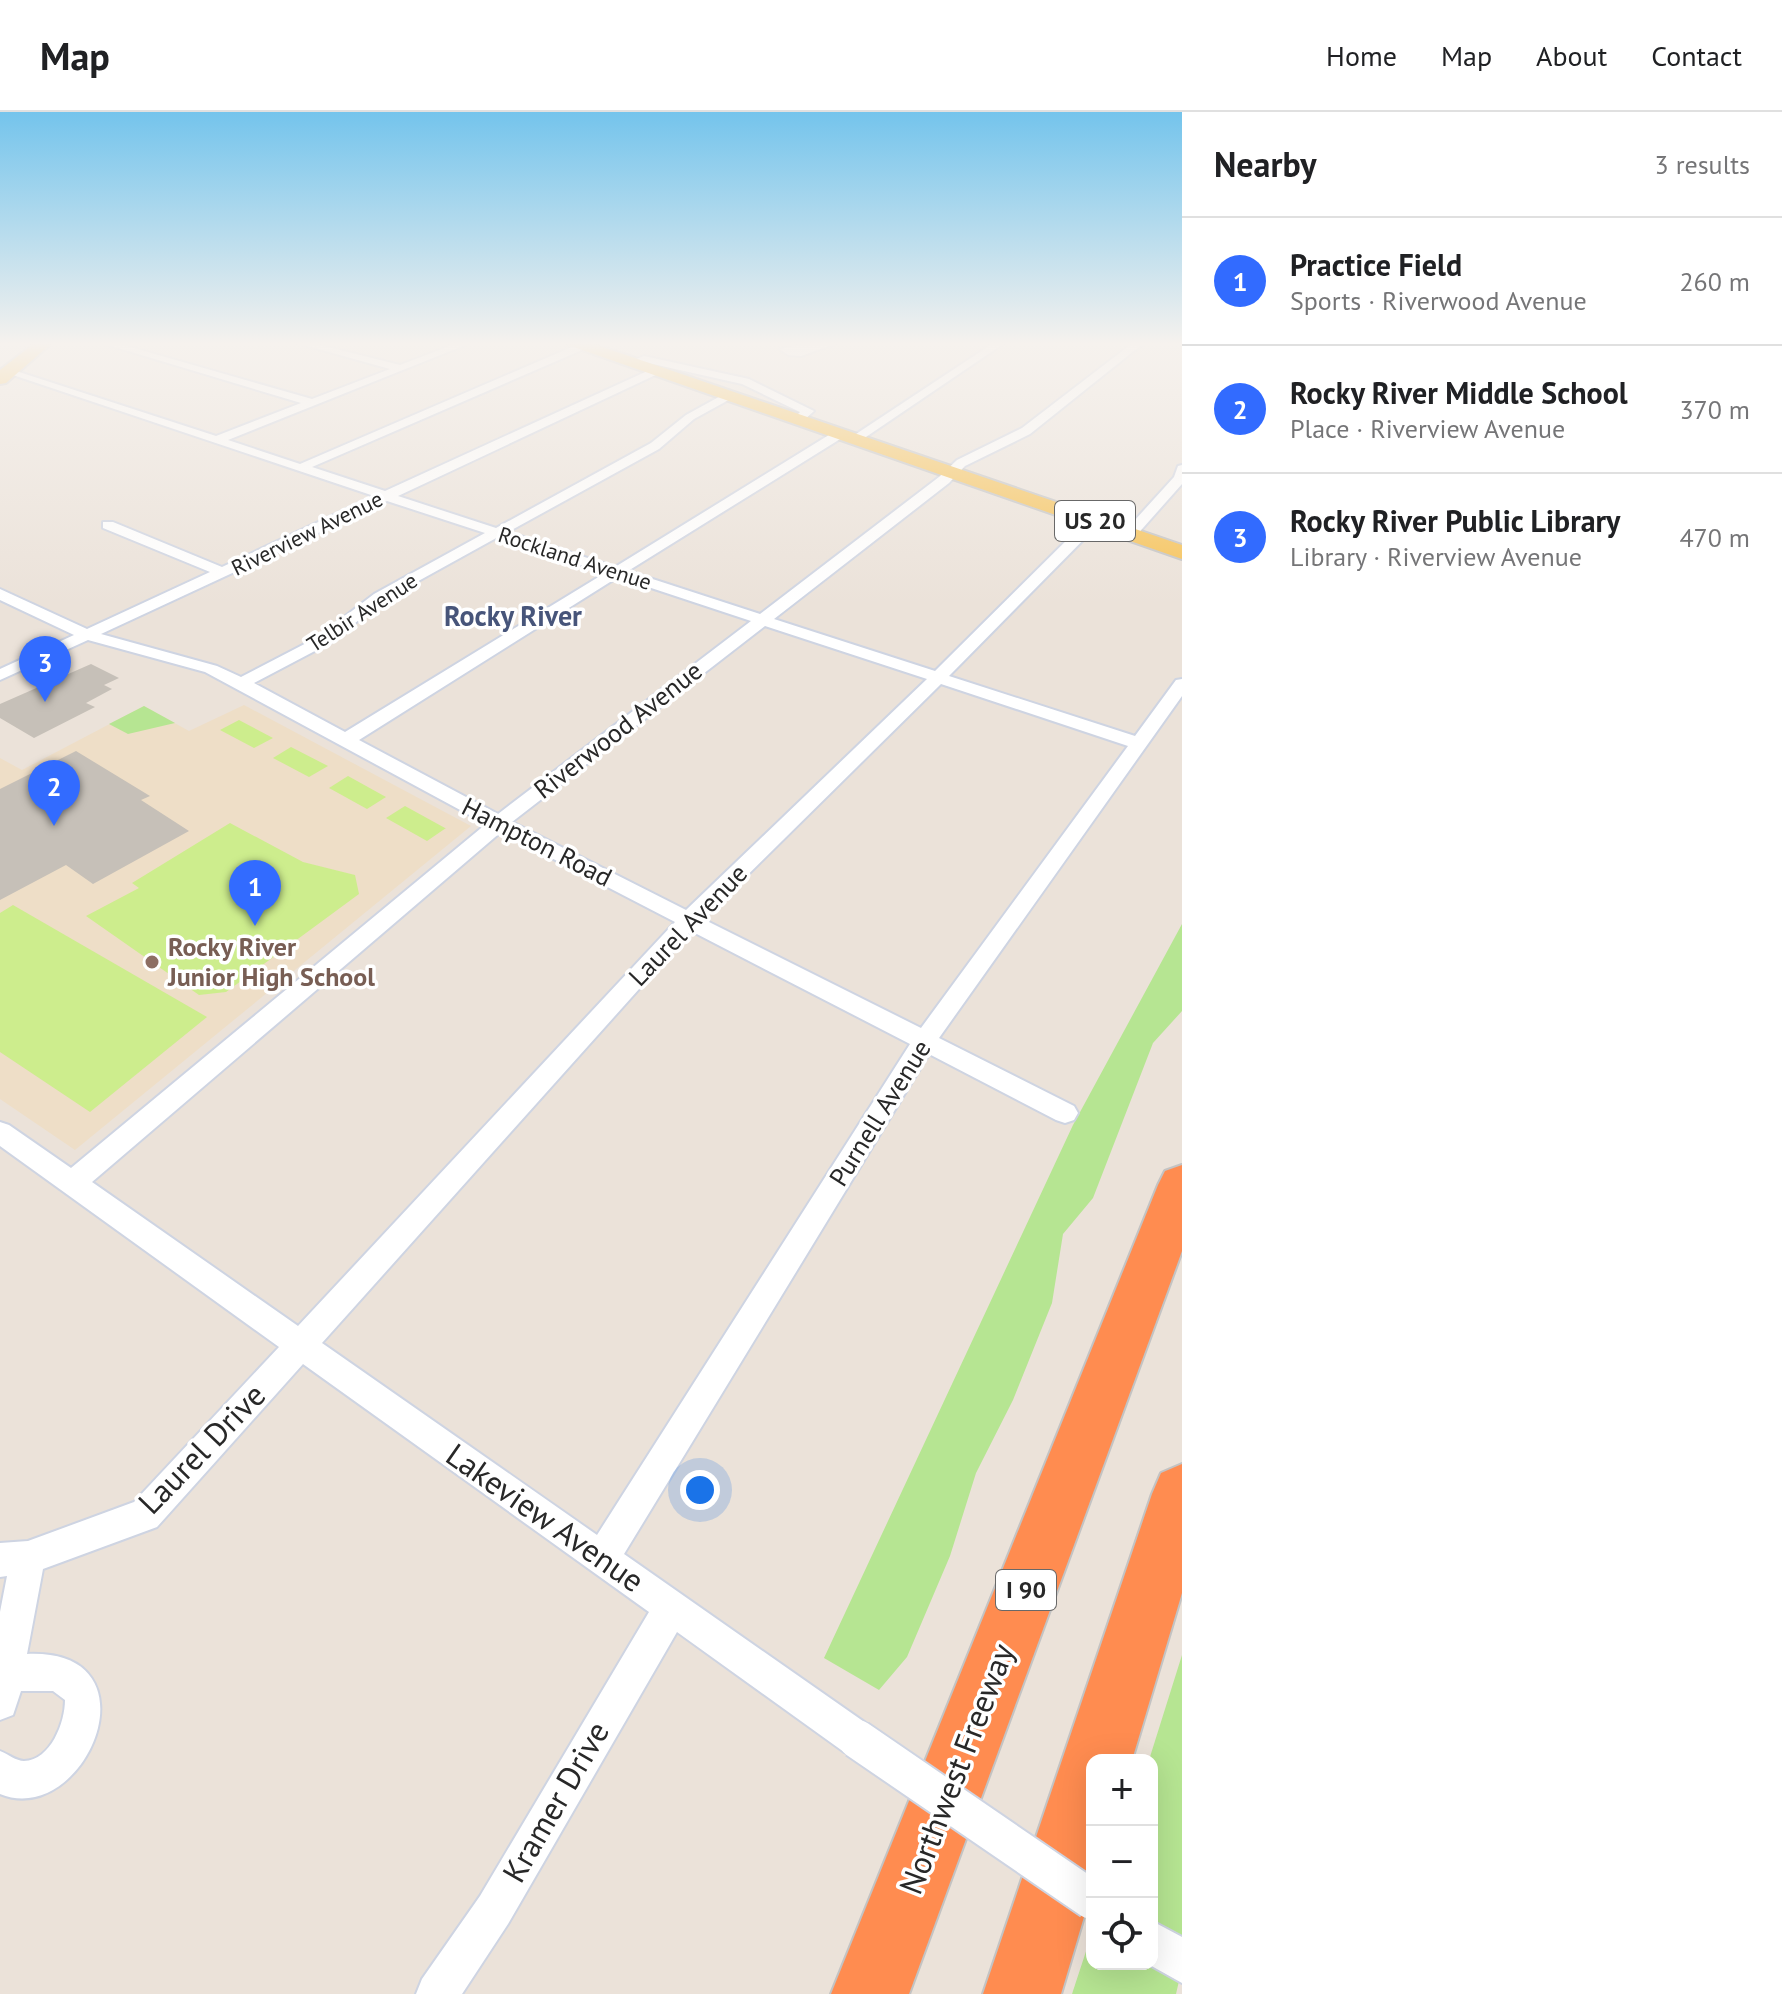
<!DOCTYPE html>
<meta charset="utf-8">
<style>
body{margin:0;font-family:"PT Sans",sans-serif;background:#f6f6f6;color:#202124}
.controls{position:absolute;right:24px;bottom:24px;display:grid;overflow:hidden;border-radius:16px;box-shadow:0 8px 32px #0002}
.controls button{width:72px;height:72px;display:grid;place-items:center;padding:0;border:0;border-bottom:2px solid #e0e0e0;background:#fff;color:#202124;font:40px sans-serif}
.you{position:absolute;left:700px;top:1378px;width:28px;height:28px;margin:-20px;border:6px solid #fff;border-radius:50%;background:#1a73e8;box-shadow:0 0 0 12px #1a73e833}
.badge{display:grid;place-items:center;width:52px;height:52px;border-radius:50%;background:#326bff;color:#fff;font-size:26px;font-weight:700}
.pin{position:absolute;translate:-50% -66px;filter:drop-shadow(0 2px 4px #0008)}
.pin::after{content:'';position:absolute;top:42px;width:28px;height:24px;background:inherit;clip-path:polygon(0 0,100% 0,50% 100%)}
.list{margin:0;padding:0;list-style:none}
h2{display:flex;justify-content:space-between;align-items:center;height:104px;margin:0;padding:0 32px;font-size:34px}
h2 small{font-size:26px;font-weight:400;color:#757577}
.list li{display:grid;grid-template-columns:52px 1fr auto;gap:24px;align-items:center;box-sizing:border-box;height:128px;padding:0 32px;border-top:2px solid #e0e0e0}
.list b{display:block;font-size:30px;white-space:nowrap}
.list p{margin:0;font-size:26px;white-space:nowrap;color:#757577}
.list em{font-size:26px;font-style:normal;color:#757577}
.icon{flex:none;width:44px;height:44px;fill:none;stroke:currentColor;stroke-width:2;stroke-linecap:round;stroke-linejoin:round}
.map{position:relative;flex:none;width:1182px;height:1882px;overflow:hidden}
header{display:flex;align-items:center;gap:48px;box-sizing:border-box;height:112px;padding:0 40px;background:#fff;border-bottom:2px solid #e0e0e0}
header strong{font-size:38px}
nav{display:flex;gap:44px;margin-inline-start:auto;font-size:28px}
main{display:flex}
aside{flex:1;background:#fff}
.map>svg:first-child{display:block}
.education{fill:#eedec7}
.green{fill:#b6e592}
.pitch{fill:#cded8d}
.building{fill:#c6c0b8}
.lines{fill:none;stroke-linecap:round;stroke-linejoin:round}
.street-casing{stroke:#ced4e2;stroke-width:4}
.primary-casing{stroke:#c3c3c3;stroke-width:4}
.highway-casing{stroke:#c3c3c3;stroke-width:4}
.street{fill:#fff;fill-rule:evenodd}
.primary{fill:#f6c153;fill-rule:evenodd}
.highway{fill:#ff8c50;fill-rule:evenodd}
.street-bridge-casing{stroke:#ced4e2;stroke-width:42;stroke-linecap:butt}
.street-bridge{stroke:#fff;stroke-width:38}
.education-dot{fill:#8d6e63;stroke:#fff;stroke-width:3}
.labels{text-anchor:middle;stroke-width:7;stroke-linejoin:round;paint-order:stroke}
.far-street-label{font-size:22px;fill:#282828;stroke:#fff}
.shield{fill:#fff;stroke:#686868;stroke-width:2}
.shield-label{font-size:24px;font-weight:bold;fill:#282828}
.street-label{font-size:26px;fill:#282828;stroke:#fff}
.education-label{font-size:26px;font-weight:bold;fill:#785e54;stroke:#fff;text-anchor:start}
.far-district-label{font-size:28px;font-weight:bold;fill:#47557a;stroke:#fff}
.near-street-label{font-size:32px;fill:#282828;stroke:#fff}
</style>
<header>
<strong>Map</strong>
<nav><a>Home</a><a>Map</a><a>About</a><a>Contact</a></nav>
</header>
<main>
<div class="map">
<svg width="1182" height="1882" viewBox="0 0 1182 1882">
<rect width="100%" height="100%" fill="#ebe2d9"/>
<!-- education -->
<path class="education" d="M 244,593 L 471,714 L 75,1038 L 0,987 L 0,646 L 22,658 L 144,594 L 189,619 Z"/>
<!-- green -->
<g class="green">
<path d="M 144,594 L 175,611 L 128,622 L 109,612 Z"/>
<path d="M 1182,812 L 1182,899 L 1153,931 L 1093,1086 L 1063,1122 L 1052,1191 L 1013,1288 L 976,1361 L 950,1444 L 907,1545 L 879,1578 L 824,1546 L 1073,1013 Z"/>
<path d="M 1182,1543 L 1182,1856 L 1176,1882 L 1072,1882 L 1092,1821 L 1092,1852 L 1152,1852 L 1152,1648 L 1149,1648 Z"/>
</g>
<!-- pitch -->
<g class="pitch">
<path d="M 239,608 L 273,626 L 254,636 L 220,618 Z"/>
<path d="M 291,635 L 328,654 L 309,665 L 273,646 Z"/>
<path d="M 348,664 L 386,685 L 367,697 L 329,676 Z"/>
<path d="M 405,694 L 445,716 L 446,716 L 427,729 L 386,706 Z"/>
<path d="M 230,711 L 303,750 L 355,763 L 359,782 L 226,880 L 199,883 L 86,804 L 139,776 L 132,771 Z"/>
<path d="M 13,793 L 207,905 L 90,1000 L 0,940 L 0,801 Z"/>
</g>
<!-- building -->
<g class="building">
<path d="M 91,552 L 119,566 L 104,573 L 112,577 L 86,591 L 95,595 L 34,626 L 0,606 L 0,592 Z"/>
<path d="M 76,639 L 150,684 L 141,688 L 189,719 L 93,772 L 66,753 L 0,788 L 0,677 Z"/>
</g>
<g class="lines">
<defs>
<g id="street">
<path d="M 98,230 L 113,230 L 312,287 L 390,257 L 293,230 L 308,230 L 400,253 L 460,230 L 473,230 L 228,328 L 300,352 L 581,231 L 589,231 L 589,235 L 312,355 L 385,379 L 654,256 L 662,256 L 662,260 L 398,384 L 496,416 L 651,331 L 686,303 L 726,281 L 734,281 L 734,285 L 694,307 L 659,337 L 508,420 L 615,455 L 837,318 L 845,318 L 845,324 L 628,459 L 760,502 L 939,365 L 957,348 L 1022,316 L 1134,230 L 1145,230 L 1030,322 L 965,354 L 949,371 L 774,507 L 935,559 L 1089,406 L 1099,406 L 1099,412 L 949,564 L 1135,624 L 1176,568 L 1182,567 L 1182,584 L 939,926 L 1074,994 L 1078,1001 L 1074,1008 L 1065,1011 L 1056,1008 L 929,942 L 624,1442 L 870,1614 L 876,1627 L 870,1640 L 857,1646 L 844,1640 L 677,1520 L 508,1812 L 462,1882 L 416,1882 L 422,1867 L 480,1784 L 649,1500 L 303,1252 L 157,1415 L 43,1457 L 27,1542 C 162,1536 85,1717 0,1682 L 0,1639 C 8,1642 16,1649 24,1649 C 51,1648 65,1610 65,1588 L 53,1579 L 21,1579 L 13,1603 L 0,1608 L 0,1500 L 7,1464 L 0,1465 L 0,1431 L 28,1429 L 134,1390 L 279,1235 L 0,1034 L 0,1010 L 9,1013 L 71,1056 L 486,712 L 205,560 L 88,528 L 0,568 L 0,557 L 74,523 L 0,488 L 0,477 L 87,517 L 210,460 L 103,416 L 103,410 L 113,410 L 222,455 L 374,384 L 4,260 L 13,258 L 216,324 L 301,291 ZM 387,389 L 485,421 L 374,482 L 318,525 L 241,565 L 217,554 L 101,522 ZM 498,425 L 605,461 L 345,620 L 254,571 L 330,531 L 384,488 ZM 618,465 L 751,509 L 498,702 L 359,628 ZM 765,514 L 927,567 L 686,798 L 512,710 ZM 941,572 L 1128,634 L 921,916 L 703,807 ZM 501,720 L 675,810 L 298,1214 L 92,1070 ZM 691,819 L 910,932 L 597,1423 L 322,1231 Z"/>
<path d="M 816,230 L 840,230 L 801,244 L 788,243 L 780,237 Z"/>
<path d="M 995,230 L 1006,230 L 860,329 L 850,326 Z"/>
<path d="M 644,244 L 749,267 L 814,299 L 803,309 L 795,309 L 793,307 L 800,300 L 742,272 L 644,250 L 634,253 L 629,250 Z"/>
<path d="M 1182,353 L 1182,372 L 1135,425 L 1125,425 L 1125,419 L 1174,365 L 1178,354 Z"/>
<path d="M 1152,1809 L 1182,1825 L 1182,1871 L 1148,1852 L 1152,1852 Z"/>
</g>
<g id="primary">
<path d="M 36,230 L 53,230 L 6,271 L 0,272 L 0,258 Z"/>
<path d="M 566,230 L 588,230 L 1182,433 L 1182,447 L 568,233 Z"/>
</g>
<g id="highway">
<path d="M 1182,1053 L 1182,1139 L 909,1882 L 831,1882 L 1158,1073 L 1165,1059 Z"/>
<path d="M 1182,1352 L 1182,1481 L 1132,1648 L 1092,1648 L 1092,1778 L 1061,1882 L 983,1882 L 1152,1382 L 1161,1361 Z"/>
</g>
</defs>
<!-- street casing -->
<use href="#street" class="street-casing"/>
<!-- primary casing -->
<use href="#primary" class="primary-casing"/>
<!-- highway casing -->
<use href="#highway" class="highway-casing"/>
<!-- street -->
<use href="#street" class="street"/>
<!-- primary -->
<use href="#primary" class="primary"/>
<!-- highway -->
<use href="#highway" class="highway"/>
<defs>
<path id="street-bridge" d="M 857,1627 L 1092,1788"/>
</defs>
<!-- street-bridge casing -->
<use href="#street-bridge" class="street-bridge-casing"/>
<!-- street-bridge -->
<use href="#street-bridge" class="street-bridge"/>
</g>
<!-- sky -->
<linearGradient id="sky" x2="0" y2="1"><stop stop-color="#74c4ec"/><stop offset="0.47" stop-color="#f6f2ee"/><stop offset="1" stop-color="#f6f2ee" stop-opacity="0"/></linearGradient>
<rect width="1182" height="493" fill="url(#sky)"/>
<!-- markers -->
<circle class="education-dot" cx="152" cy="850" r="8"/>
<g class="labels">
<!-- far-street labels -->
<g class="far-street-label">
<text transform="translate(307 421) rotate(-26)" y="8">Riverview Avenue</text>
<text transform="translate(575 446) rotate(18)" y="8">Rockland Avenue</text>
<text transform="translate(362 500) rotate(-33)" y="8">Telbir Avenue</text>
</g>
<!-- shield labels -->
<g class="shield">
<rect x="1055" y="389" width="80" height="40" rx="6"/>
<rect x="996" y="1458" width="60" height="40" rx="6"/>
</g>
<g class="shield-label">
<text x="1095" y="417">US 20</text>
<text x="1026" y="1486">I 90</text>
</g>
<!-- street labels -->
<g class="street-label">
<text transform="translate(618 618) rotate(-38)" y="9">Riverwood Avenue</text>
<text transform="translate(537 730) rotate(27)" y="9">Hampton Road</text>
<text transform="translate(688 813) rotate(-46)" y="9">Laurel Avenue</text>
<text transform="translate(880 1001) rotate(-58)" y="9">Purnell Avenue</text>
</g>
<!-- education labels -->
<g class="education-label">
<text x="168" y="844">Rocky River<tspan x="168" dy="30">Junior High School</tspan></text>
</g>
<!-- far-district labels -->
<g class="far-district-label">
<text x="513" y="514">Rocky River</text>
</g>
<!-- near-street labels -->
<g class="near-street-label">
<text transform="translate(202 1337) rotate(-46)" y="11">Laurel Drive</text>
<text transform="translate(545 1406) rotate(35)" y="11">Lakeview Avenue</text>
<text transform="translate(957 1657) rotate(-69)" y="11">Northwest Freeway</text>
<text transform="translate(556 1690) rotate(-60)" y="11">Kramer Drive</text>
</g>
</g>
</svg>
<div class="controls">
<button>+</button>
<button>−</button>
<button><svg class="icon" aria-label="locate" viewBox="0 0 24 24"><circle cx="12" cy="12" r="6"/><path d="M12 2v4M12 18v4M2 12h4M18 12h4"/></svg></button>
</div>
<div class="you"></div>
<div class="pin badge" style="left:255px;top:814px">1</div>
<div class="pin badge" style="left:54px;top:714px">2</div>
<div class="pin badge" style="left:45px;top:590px">3</div>
</div>
<aside>
<h2>Nearby<small>3 results</small></h2>
<ul class="list">
<li><span class="badge">1</span><div><b>Practice Field</b><p>Sports · Riverwood Avenue</p></div><em>260 m</em></li>
<li><span class="badge">2</span><div><b>Rocky River Middle School</b><p>Place · Riverview Avenue</p></div><em>370 m</em></li>
<li><span class="badge">3</span><div><b>Rocky River Public Library</b><p>Library · Riverview Avenue</p></div><em>470 m</em></li>
</ul>
</aside>
</main>
